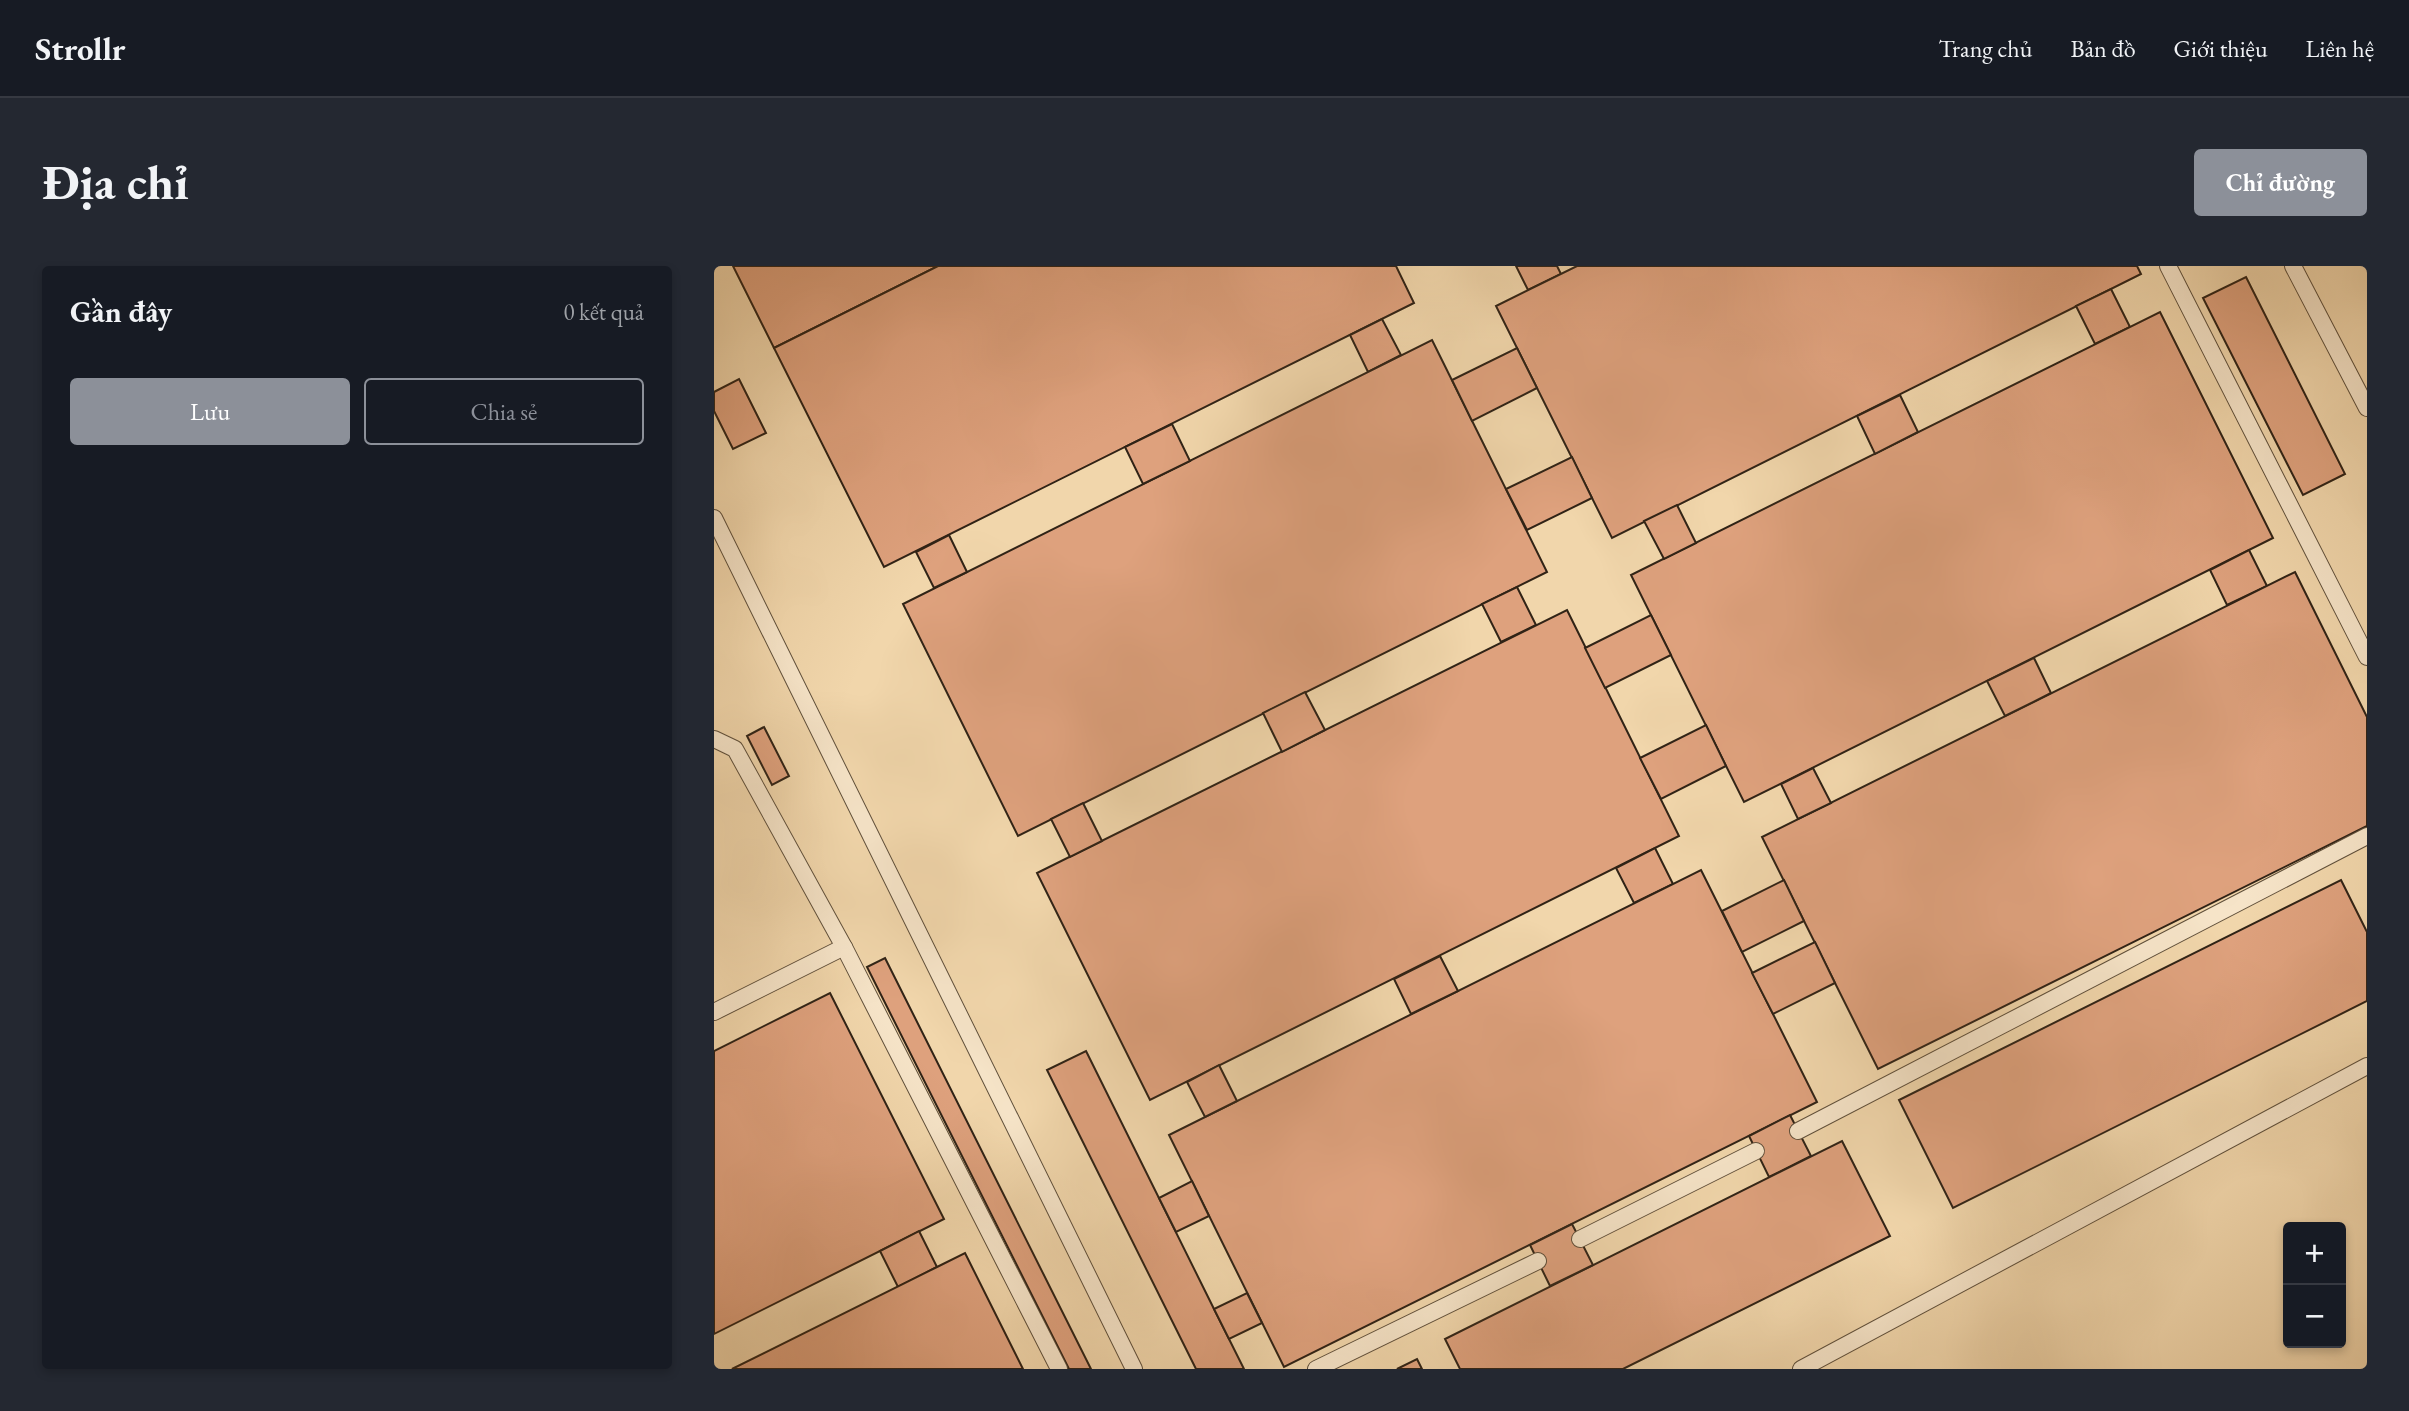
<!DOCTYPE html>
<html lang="vi">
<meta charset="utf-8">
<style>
body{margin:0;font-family:"EB Garamond",serif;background:#242831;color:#f1f3f6}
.controls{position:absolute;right:21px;bottom:21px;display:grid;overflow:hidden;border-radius:7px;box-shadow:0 4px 10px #0003}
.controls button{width:63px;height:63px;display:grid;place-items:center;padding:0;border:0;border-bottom:2px solid #363941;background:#171b24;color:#f1f3f6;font:35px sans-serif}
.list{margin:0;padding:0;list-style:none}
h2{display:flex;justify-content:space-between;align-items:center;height:91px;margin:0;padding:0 28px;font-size:30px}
h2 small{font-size:23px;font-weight:400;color:#9ea1a6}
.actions{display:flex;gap:14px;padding:21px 28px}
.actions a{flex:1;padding:16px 0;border:2px solid #8c9099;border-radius:7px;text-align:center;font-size:24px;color:#8c9099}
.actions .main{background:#8c9099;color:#fff}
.map{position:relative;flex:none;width:1653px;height:1103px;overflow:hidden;border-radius:7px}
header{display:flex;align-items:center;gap:42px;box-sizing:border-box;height:98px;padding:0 35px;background:#171b24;border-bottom:2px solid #363941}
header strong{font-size:33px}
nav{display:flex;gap:38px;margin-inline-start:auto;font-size:24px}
.intro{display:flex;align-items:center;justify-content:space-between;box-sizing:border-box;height:168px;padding:0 42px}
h1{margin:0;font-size:49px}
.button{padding:18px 32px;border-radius:7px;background:#8c9099;color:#fff;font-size:24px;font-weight:700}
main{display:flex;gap:42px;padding:0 42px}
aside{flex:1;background:#171b24;border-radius:7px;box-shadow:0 4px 10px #0003}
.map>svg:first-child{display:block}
.building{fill:#dea17d;stroke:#302316;stroke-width:2}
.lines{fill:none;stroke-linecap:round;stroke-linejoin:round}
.lane-casing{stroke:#60503b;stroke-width:18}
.lane{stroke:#f6e4c8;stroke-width:16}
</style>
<header>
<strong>Strollr</strong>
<nav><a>Trang chủ</a><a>Bản đồ</a><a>Giới thiệu</a><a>Liên hệ</a></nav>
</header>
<div class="intro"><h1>Địa chỉ</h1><a class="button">Chỉ đường</a></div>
<main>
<aside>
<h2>Gần đây<small>0 kết quả</small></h2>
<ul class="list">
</ul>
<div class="actions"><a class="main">Lưu</a><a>Chia sẻ</a></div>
</aside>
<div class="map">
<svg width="1653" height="1103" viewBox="0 0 1653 1103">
<rect width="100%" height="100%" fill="#f1d6ab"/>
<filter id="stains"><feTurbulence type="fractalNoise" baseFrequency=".00286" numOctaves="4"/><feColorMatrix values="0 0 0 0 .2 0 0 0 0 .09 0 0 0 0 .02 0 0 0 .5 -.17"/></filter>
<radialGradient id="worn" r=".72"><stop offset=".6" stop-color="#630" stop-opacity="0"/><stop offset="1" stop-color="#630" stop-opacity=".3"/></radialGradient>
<!-- building -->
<g class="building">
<path d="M 19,0 L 224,0 L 60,82 Z"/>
<path d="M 224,0 L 682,0 L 700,37 L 170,301 L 60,82 Z"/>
<path d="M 802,0 L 843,0 L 847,8 L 814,24 Z"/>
<path d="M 863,0 L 1423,0 L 1427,8 L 898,272 L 782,40 Z"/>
<path d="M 1532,11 L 1631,208 L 1589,229 L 1489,32 Z"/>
<path d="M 1397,23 L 1416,61 L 1381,78 L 1362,40 Z"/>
<path d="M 1446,46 L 1559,272 L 1030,536 L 917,309 Z"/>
<path d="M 668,53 L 687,89 L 654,106 L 636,69 Z"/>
<path d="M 718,74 L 833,306 L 304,570 L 189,338 Z"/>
<path d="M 803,82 L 823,122 L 758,155 L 738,114 Z"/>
<path d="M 25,113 L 52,167 L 19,183 L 0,145 L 0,126 Z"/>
<path d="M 1186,129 L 1204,166 L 1161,188 L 1143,150 Z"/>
<path d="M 458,158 L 476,195 L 429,218 L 411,181 Z"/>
<path d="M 858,191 L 878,232 L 813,264 L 792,223 Z"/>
<path d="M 963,239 L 982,277 L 950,293 L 930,255 Z"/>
<path d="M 235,269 L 253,306 L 220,322 L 202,286 Z"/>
<path d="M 1535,284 L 1553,320 L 1513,339 L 1496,304 Z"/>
<path d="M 1581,306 L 1653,451 L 1653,560 L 1164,803 L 1048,571 Z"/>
<path d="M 803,321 L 822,359 L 787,376 L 768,338 Z"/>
<path d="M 853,344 L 965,570 L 436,834 L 323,607 Z"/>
<path d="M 937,349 L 957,389 L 891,422 L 871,382 Z"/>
<path d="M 1320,392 L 1337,427 L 1291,450 L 1273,415 Z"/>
<path d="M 591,426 L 611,464 L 568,486 L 549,447 Z"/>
<path d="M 992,459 L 1012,500 L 947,533 L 926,492 Z"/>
<path d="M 50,461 L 75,510 L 58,519 L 33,470 Z"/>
<path d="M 1099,502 L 1117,537 L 1084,553 L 1067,518 Z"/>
<path d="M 369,537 L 388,575 L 356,591 L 337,553 Z"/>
<path d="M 941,582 L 959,618 L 920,637 L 902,602 Z"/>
<path d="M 987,604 L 1103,836 L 570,1101 L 455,869 Z"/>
<path d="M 1070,614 L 1090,655 L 1028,686 L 1008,645 Z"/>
<path d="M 1627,614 L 1653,666 L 1653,735 L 1239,942 L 1185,834 Z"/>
<path d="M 1101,676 L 1121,717 L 1059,748 L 1038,707 Z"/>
<path d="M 726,690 L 744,725 L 697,748 L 680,713 Z"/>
<path d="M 171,692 L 377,1103 L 355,1103 L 153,701 Z"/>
<path d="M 116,727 L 230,953 L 0,1068 L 0,785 Z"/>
<path d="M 372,785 L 500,1043 L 530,1103 L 482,1103 L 333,804 Z"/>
<path d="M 505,799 L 523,835 L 491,851 L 473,816 Z"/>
<path d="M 1076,849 L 1097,890 L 1055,911 L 1035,870 Z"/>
<path d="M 1128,875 L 1176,970 L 909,1103 L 746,1103 L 731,1073 Z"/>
<path d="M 478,915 L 495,950 L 462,966 L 445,932 Z"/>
<path d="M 858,958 L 879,999 L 836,1020 L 816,979 Z"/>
<path d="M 205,965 L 223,1001 L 184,1021 L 166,985 Z"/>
<path d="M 251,987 L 309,1103 L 18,1103 L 223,1001 Z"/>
<path d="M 533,1027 L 548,1057 L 515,1073 L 500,1043 Z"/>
<path d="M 703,1093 L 708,1103 L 683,1103 Z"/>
</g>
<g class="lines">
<defs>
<g id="lane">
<path d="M 1454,0 L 1653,391"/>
<path d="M 1579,0 L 1653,142"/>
<path d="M 0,252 L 420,1103"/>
<path d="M 0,473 L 21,483 L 130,681 L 345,1103"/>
<path d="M 0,746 L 130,681"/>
<path d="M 1084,865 L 1653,570"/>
<path d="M 866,973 L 1042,885"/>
<path d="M 602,1103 L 824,995"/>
<path d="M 1087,1103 L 1653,800"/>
</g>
</defs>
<!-- lane casing -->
<use href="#lane" class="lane-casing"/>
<!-- lane -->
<use href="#lane" class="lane"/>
</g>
<rect width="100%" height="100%" filter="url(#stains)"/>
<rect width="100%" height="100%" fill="url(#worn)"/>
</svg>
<div class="controls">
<button>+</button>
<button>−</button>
</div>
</div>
</main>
